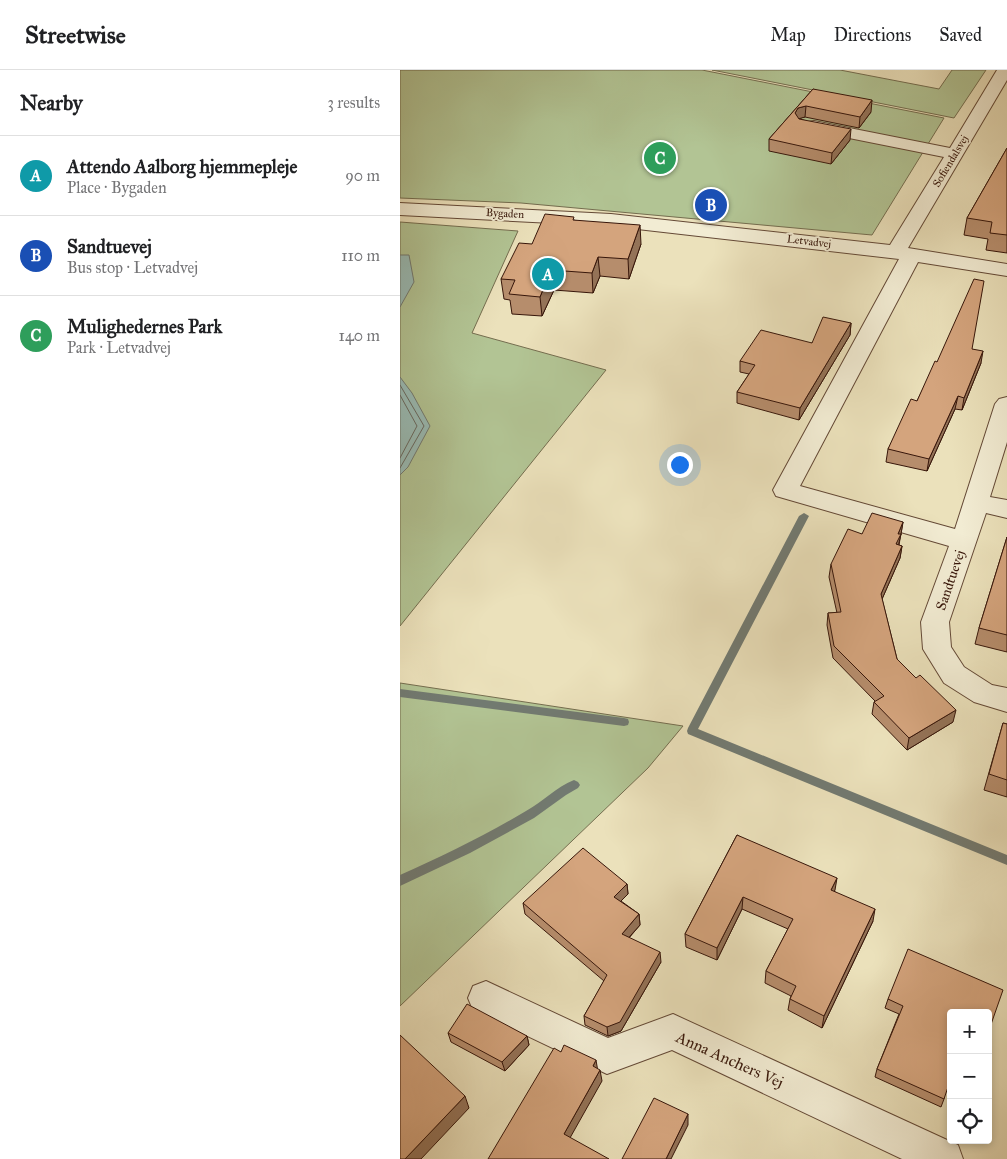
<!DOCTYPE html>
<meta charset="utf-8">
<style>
body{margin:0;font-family:"IM FELL Great Primer",serif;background:#f2f2f2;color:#202124}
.controls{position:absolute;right:15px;bottom:15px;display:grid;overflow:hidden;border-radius:5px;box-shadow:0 2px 8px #0003}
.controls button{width:45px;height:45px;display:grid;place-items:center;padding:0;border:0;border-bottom:1px solid #e0e0e0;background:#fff;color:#202124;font:25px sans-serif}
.you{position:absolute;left:279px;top:394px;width:18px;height:18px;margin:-12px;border:4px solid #fff;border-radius:50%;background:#1a73e8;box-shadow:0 0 0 8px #1a73e833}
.badge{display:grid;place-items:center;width:32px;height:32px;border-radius:50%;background:#8f2418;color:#fff;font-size:16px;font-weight:700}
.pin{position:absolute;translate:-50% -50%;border:2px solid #fff;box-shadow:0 1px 5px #0006}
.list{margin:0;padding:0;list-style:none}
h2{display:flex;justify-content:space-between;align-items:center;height:65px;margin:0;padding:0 20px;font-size:21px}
h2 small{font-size:16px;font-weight:400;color:#757577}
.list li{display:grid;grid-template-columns:32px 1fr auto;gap:15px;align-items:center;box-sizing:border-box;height:80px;padding:0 20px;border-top:1px solid #e0e0e0}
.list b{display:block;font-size:19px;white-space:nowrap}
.list p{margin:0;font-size:16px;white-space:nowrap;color:#757577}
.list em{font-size:16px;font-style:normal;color:#757577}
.icon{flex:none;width:28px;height:28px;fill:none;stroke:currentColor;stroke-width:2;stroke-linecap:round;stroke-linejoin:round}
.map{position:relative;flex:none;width:607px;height:1089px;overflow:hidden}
header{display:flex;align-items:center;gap:30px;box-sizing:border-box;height:70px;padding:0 25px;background:#fff;border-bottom:1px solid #e0e0e0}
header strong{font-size:24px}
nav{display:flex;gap:28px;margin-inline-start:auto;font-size:18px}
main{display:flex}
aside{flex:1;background:#fff}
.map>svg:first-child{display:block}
.green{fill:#b2c494;stroke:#746d4f}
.water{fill:#99bcb6;stroke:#727a71}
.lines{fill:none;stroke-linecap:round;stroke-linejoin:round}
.shore{stroke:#686960;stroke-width:1}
.stream{fill:#727a71;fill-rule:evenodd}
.minor-casing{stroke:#644936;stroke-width:2}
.minor{fill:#f2ecd3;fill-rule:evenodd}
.wall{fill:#b68d6c;stroke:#37160a}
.shaded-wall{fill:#947358;stroke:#37160a}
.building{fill:#d4a47d;stroke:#37160a}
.labels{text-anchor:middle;stroke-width:4;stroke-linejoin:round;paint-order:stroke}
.far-street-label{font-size:11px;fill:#37160a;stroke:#f2ecd3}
.street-label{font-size:14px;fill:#37160a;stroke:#f2ecd3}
.near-street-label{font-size:16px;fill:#37160a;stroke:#f2ecd3}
</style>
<header>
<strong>Streetwise</strong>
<nav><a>Map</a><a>Directions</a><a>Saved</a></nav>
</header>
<main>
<aside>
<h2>Nearby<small>3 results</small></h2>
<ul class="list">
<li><span class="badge" style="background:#0f9aa8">A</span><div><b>Attendo Aalborg hjemmepleje</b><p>Place · Bygaden</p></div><em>90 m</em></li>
<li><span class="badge" style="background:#1a4fb4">B</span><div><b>Sandtuevej</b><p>Bus stop · Letvadvej</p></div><em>110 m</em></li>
<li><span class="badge" style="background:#2e9e5b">C</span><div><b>Mulighedernes Park</b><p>Park · Letvadvej</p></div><em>140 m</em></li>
</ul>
</aside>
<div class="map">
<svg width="607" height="1089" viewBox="0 0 607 1089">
<rect width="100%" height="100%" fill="#ebe1bb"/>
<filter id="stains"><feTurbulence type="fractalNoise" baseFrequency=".004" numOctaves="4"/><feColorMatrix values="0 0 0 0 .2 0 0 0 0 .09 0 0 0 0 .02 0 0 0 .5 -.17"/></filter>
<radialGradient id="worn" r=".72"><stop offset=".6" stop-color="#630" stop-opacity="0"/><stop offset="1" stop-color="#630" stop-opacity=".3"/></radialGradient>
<!-- green -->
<g class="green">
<path d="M 0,0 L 302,0 L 544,48 L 472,165 L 121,133 L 0,128 Z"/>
<path d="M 312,0 L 440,0 L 539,19 L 552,0 L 586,0 L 554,48 Z"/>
<path d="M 0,152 L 118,161 L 72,263 L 206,300 L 0,556 Z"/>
<path d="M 0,613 L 283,656 L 248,698 L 0,936 Z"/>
</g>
<!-- water -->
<g class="water">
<path d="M 0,185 L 9,185 L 14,212 L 0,237 Z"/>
<path d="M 0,307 L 12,323 L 30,356 L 8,397 L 0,405 Z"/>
</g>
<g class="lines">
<!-- shore -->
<g class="shore">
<path d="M 0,315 L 24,356 L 0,398"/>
<path d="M 0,325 L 17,356 L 0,388"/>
</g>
<!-- stream -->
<g class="stream">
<path d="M 404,443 L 409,446 L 298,659 L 607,785 L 607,795 L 288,664 L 287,661 L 288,658 L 399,446 Z"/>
<path d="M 0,619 L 224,648 L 228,649 L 229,652 L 228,655 L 224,656 L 0,627 Z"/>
<path d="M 174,710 L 178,712 L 180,715 L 178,718 L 166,725 L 134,748 L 70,783 L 0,816 L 0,805 C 43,786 86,765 126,741 C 143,732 156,717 174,710 Z"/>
</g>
<defs>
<g id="minor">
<path d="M 597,0 L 607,0 L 607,10 L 508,178 L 607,194 L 607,206 L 518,192 L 400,416 L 555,459 L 595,334 L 599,329 L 607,327 L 607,372 L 590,427 L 607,430 L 607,448 L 586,443 L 549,552 L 551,577 L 564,597 L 592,615 L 607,618 L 607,642 L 574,632 L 544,613 L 523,579 L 521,552 L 549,476 L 376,426 L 373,420 L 499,189 L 211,156 L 0,145 L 0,133 L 211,144 L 490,175 L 544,87 L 414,61 L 408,60 L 405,56 L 408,52 L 414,51 L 550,78 Z"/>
<path d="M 86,911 L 208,968 L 273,944 L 558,1075 L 563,1089 L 502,1089 L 272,980 L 207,1004 L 73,940 L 68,928 L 73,916 Z"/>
</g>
</defs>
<!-- minor casing -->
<use href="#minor" class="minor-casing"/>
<!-- minor -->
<use href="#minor" class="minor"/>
</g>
<!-- wall -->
<g class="wall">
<path d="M 413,19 L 471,42 L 459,58 L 405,47 L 399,48 L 450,70 L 431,94 L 369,81 L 369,69 Z"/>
<path d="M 607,78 L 607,183 L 586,180 L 588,169 L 564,165 L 567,148 Z"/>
<path d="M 174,150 L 241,174 L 229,209 L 200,206 L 193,223 L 154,220 L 142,246 L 112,244 L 110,230 L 104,229 L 101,209 L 132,174 Z"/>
<path d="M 451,253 L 450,265 L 399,350 L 337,333 L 337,322 L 349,304 L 340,302 L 340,291 L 412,273 Z"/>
<path d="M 572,279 L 581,293 L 562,340 L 555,339 L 527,401 L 486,392 L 488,379 L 517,331 L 537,292 Z"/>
<path d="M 503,452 L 499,475 L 502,476 L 500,488 L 482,529 L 497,589 L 553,652 L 507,680 L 472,644 L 474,632 L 475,631 L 433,588 L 427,555 L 428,543 L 437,543 L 429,507 L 431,494 L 462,464 Z"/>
<path d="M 607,467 L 607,582 L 575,574 L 579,558 Z"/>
<path d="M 603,653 L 607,654 L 607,727 L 584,720 Z"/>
<path d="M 337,765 L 435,820 L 434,821 L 473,851 L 422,958 L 388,940 L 390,929 L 391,926 L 365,913 L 366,901 L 388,859 L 342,839 L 317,890 L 286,877 L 285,864 Z"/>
<path d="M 227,814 L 228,824 L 221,831 L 239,844 L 240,855 L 229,868 L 261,892 L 221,961 L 208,966 L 185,955 L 184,946 L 204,911 L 125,844 L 123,833 Z"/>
<path d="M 488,929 L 551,943 L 544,1029 L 541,1037 L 475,1007 L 477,999 L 499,944 L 485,938 Z"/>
<path d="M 48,963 L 127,966 L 129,975 L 105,1001 L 51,972 Z"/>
</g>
<!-- shaded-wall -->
<g class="shaded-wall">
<path d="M 472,30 L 471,42 L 459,58 L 460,47 Z"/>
<path d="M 406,36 L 405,47 L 398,49 L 395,43 L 398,38 Z"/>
<path d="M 451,59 L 450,70 L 431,94 L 432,83 Z"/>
<path d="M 240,155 L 241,174 L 229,209 L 228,189 Z"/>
<path d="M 198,187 L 200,206 L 193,223 L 192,203 Z"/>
<path d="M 151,200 L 154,220 L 142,246 L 140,227 Z"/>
<path d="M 451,253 L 450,265 L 399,350 L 400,338 Z"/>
<path d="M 583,281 L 581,293 L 562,340 L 564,328 Z"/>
<path d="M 558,326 L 555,339 L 527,401 L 529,389 Z"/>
<path d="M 503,452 L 501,464 L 499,468 L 501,464 L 498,477 L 494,486 L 498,464 Z"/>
<path d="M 502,476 L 500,488 L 479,536 L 481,524 Z"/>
<path d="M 556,640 L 553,652 L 507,680 L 509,668 Z"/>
<path d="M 437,808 L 435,820 L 429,832 L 431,820 Z"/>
<path d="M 227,814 L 228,824 L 215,837 L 214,827 Z"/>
<path d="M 343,827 L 342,839 L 317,890 L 317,878 Z"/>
<path d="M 475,839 L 473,851 L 422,958 L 424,946 Z"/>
<path d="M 239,844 L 240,855 L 223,874 L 222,864 Z"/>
<path d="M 260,882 L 261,892 L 221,961 L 208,966 L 207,957 Z"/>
<path d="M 127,966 L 129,975 L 105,1001 L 102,992 Z"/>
<path d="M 196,990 L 198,1002 L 193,996 Z"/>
<path d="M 200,1000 L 202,1011 L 166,1075 L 164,1064 Z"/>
<path d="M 65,1026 L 69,1038 L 21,1089 L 5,1089 Z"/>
<path d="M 288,1044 L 288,1055 L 271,1089 L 266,1089 Z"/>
</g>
<!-- building -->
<g class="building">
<path d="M 413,19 L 472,30 L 460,47 L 406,36 L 398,38 L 395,43 L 399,49 L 451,59 L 432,83 L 369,69 Z"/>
<path d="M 607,78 L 607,165 L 590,163 L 592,152 L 567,148 Z"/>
<path d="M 145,144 L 174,147 L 173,150 L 240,155 L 228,189 L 198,187 L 192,203 L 151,200 L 140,227 L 109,224 L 115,210 L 101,209 L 119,173 L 132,174 Z"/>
<path d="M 574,209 L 584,211 L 572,279 L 583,281 L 564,328 L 558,326 L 529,389 L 488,379 L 511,329 L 517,331 L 535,291 L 537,292 Z"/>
<path d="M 423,247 L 451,253 L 400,338 L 337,322 L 355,295 L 340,291 L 361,260 L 412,273 Z"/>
<path d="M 472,443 L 503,452 L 498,464 L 501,464 L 496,474 L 502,476 L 481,524 L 497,589 L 516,608 L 520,605 L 556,640 L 509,668 L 474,632 L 484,626 L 434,576 L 428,543 L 441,542 L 431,494 L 448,459 L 462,464 Z"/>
<path d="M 607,467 L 607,565 L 579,558 Z"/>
<path d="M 603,653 L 607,654 L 607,710 L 589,704 Z"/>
<path d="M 337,765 L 437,808 L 431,820 L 475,839 L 424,946 L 390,929 L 396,916 L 366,901 L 393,849 L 343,827 L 317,878 L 285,864 Z"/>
<path d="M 183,778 L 227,814 L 214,827 L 239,844 L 222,864 L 260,882 L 220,952 L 207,957 L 184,946 L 207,905 L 123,833 Z"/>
<path d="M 508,879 L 603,920 L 588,963 L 588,943 L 551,943 L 551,1008 L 544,1029 L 477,999 L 503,936 L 488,929 Z"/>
<path d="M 67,934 L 127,966 L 102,992 L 48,963 Z"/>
<path d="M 0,965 L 65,1026 L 5,1089 L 0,1089 Z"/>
<path d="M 164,975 L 196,990 L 193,996 L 200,1000 L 164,1064 L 209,1089 L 88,1089 L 154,978 L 161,982 Z"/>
<path d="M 254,1028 L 288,1044 L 266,1089 L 222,1089 Z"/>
</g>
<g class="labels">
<!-- far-street labels -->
<g class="far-street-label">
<text transform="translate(550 91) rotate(-59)" y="4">Sofiendalsvej</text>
<text transform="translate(105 143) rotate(3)" y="4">Bygaden</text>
<text transform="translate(409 171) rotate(7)" y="4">Letvadvej</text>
</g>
<!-- street labels -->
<g class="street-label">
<text transform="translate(550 510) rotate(-71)" y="5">Sandtuevej</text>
</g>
<!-- near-street labels -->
<g class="near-street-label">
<text transform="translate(330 989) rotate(24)" y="6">Anna Anchers Vej</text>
</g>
</g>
<rect width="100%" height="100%" filter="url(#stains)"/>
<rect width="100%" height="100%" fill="url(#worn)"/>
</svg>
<div class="controls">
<button>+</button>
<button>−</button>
<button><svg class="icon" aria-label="locate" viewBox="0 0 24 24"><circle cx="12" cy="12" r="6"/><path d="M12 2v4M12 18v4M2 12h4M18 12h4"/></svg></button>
</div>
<div class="you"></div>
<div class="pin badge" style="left:148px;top:204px;background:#0f9aa8">A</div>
<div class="pin badge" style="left:311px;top:135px;background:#1a4fb4">B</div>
<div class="pin badge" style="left:260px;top:88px;background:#2e9e5b">C</div>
</div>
</main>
